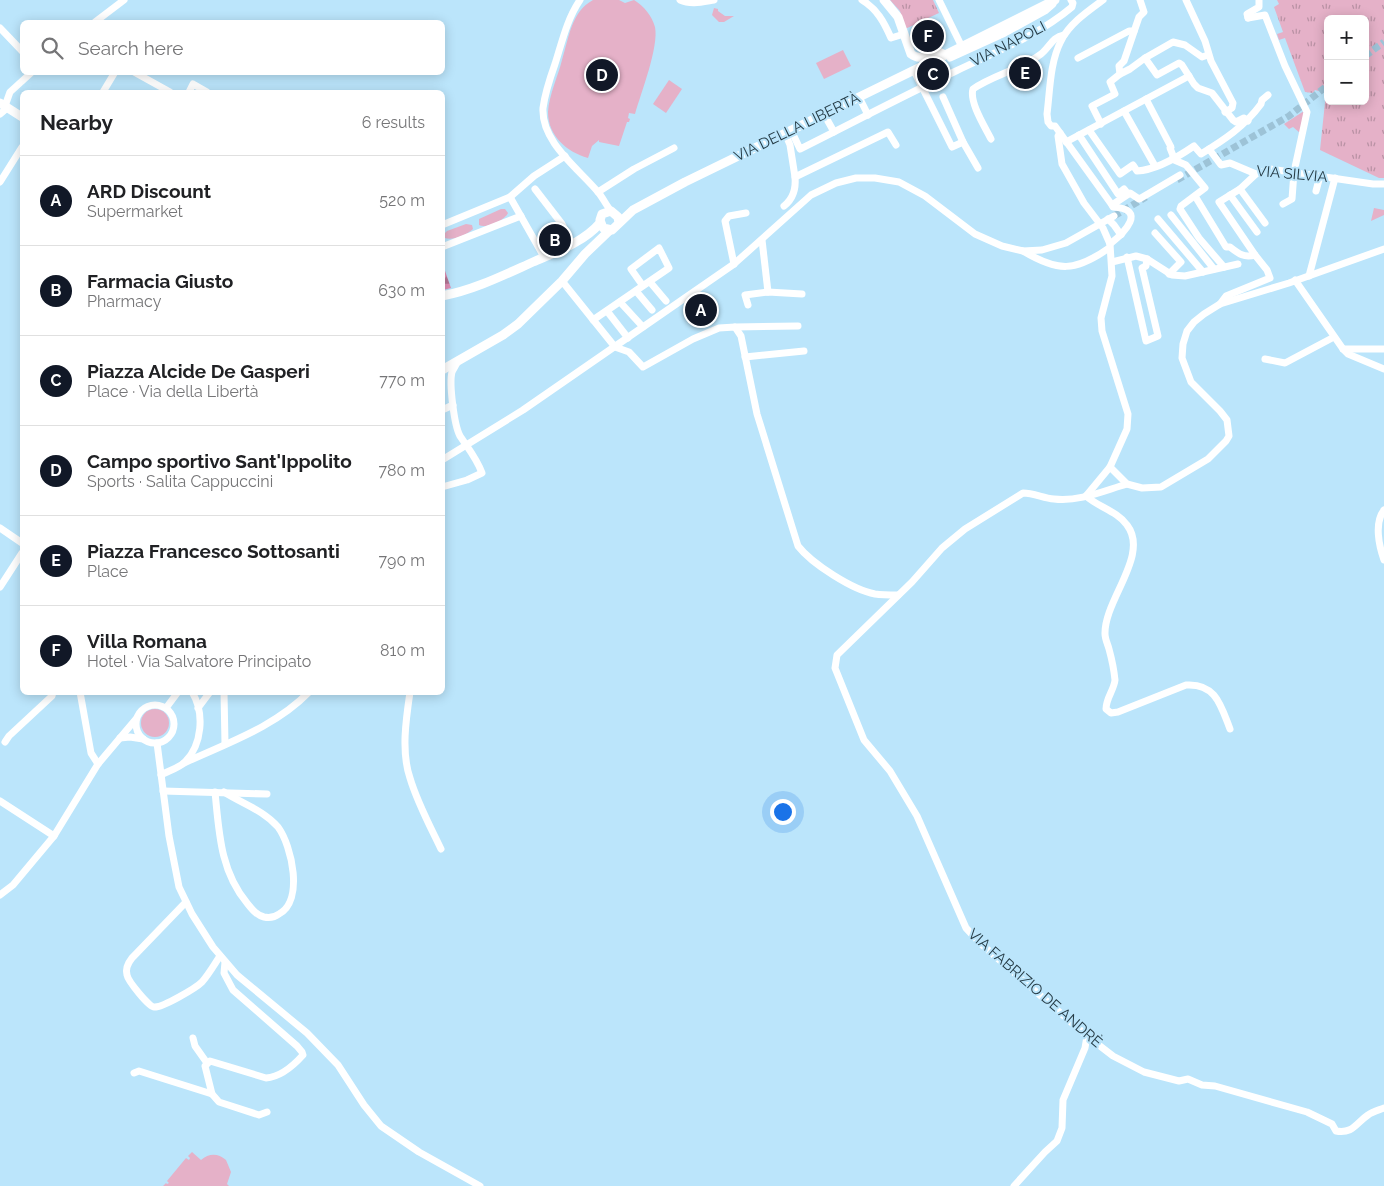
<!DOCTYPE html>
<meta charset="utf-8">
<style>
body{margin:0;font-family:Raleway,sans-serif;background:#f2f2f2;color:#202124}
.controls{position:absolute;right:15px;top:15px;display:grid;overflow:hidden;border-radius:8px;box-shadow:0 2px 12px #0003}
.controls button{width:45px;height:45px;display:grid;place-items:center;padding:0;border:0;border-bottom:1px solid #e0e0e0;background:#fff;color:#202124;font:25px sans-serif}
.you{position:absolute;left:782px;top:811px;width:18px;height:18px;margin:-12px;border:4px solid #fff;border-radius:50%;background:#1a73e8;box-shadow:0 0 0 8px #1a73e833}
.badge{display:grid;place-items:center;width:32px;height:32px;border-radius:50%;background:#111827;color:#fff;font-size:16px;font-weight:700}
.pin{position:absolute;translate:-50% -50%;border:2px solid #fff;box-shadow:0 1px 5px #0006}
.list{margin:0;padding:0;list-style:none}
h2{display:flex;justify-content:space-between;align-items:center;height:65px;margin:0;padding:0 20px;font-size:21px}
h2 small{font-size:16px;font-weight:400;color:#757577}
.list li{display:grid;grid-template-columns:32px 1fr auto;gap:15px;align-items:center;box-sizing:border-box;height:90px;padding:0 20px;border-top:1px solid #e0e0e0}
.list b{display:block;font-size:19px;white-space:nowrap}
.list p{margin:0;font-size:16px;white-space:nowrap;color:#757577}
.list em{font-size:16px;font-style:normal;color:#757577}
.icon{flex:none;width:28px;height:28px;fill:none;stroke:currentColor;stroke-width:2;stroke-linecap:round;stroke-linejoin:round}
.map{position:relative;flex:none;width:1384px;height:1186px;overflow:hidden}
.search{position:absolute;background:#fff;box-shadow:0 2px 12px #0003;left:20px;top:20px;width:425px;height:55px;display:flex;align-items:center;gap:12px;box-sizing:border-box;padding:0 18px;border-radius:8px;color:#757577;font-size:19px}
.panel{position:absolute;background:#fff;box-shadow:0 2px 12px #0003;left:20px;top:90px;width:425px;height:605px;border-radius:8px}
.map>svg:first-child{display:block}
.grass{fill:#e5b1c8}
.forest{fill:url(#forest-firs)}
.park{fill:url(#park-tufts);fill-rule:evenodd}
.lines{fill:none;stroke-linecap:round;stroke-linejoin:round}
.minor-tunnel{stroke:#9dc3d7;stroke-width:7;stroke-dasharray:7 3.5;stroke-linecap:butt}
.minor{stroke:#fff;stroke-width:7}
.major{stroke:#fff;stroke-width:9}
.labels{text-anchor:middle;stroke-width:4;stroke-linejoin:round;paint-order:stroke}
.street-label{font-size:15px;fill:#253b45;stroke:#bbe5fb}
</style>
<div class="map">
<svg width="1384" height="1186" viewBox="0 0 1384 1186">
<defs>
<pattern id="forest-firs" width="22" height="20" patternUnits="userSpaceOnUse" patternTransform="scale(1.25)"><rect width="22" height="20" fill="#e291b7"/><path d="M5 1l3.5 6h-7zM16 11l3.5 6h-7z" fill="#b77897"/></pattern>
<pattern id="park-tufts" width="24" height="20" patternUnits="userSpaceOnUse" patternTransform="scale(1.25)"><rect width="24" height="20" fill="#e5b1c8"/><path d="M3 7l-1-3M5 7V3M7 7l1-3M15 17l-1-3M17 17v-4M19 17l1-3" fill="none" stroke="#b991a4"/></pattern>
</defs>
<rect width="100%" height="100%" fill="#bbe5fb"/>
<!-- grass -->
<g class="grass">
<path d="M 593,0 L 619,0 L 625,3 L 634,0 C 644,6 652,16 655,27 C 659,47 641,93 635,114 L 629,113 L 628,118 L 630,119 L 629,122 L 627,122 L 619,146 L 599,142 L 599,140 L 592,146 L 588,158 C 567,152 548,136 548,112 C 549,95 558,76 562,60 C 569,38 571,12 593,0 Z"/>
<path d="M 714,8 L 718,9 L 718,11 L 725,16 L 734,16 L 724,22 L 719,22 L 712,15 Z"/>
<path d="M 843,50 L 851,66 L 824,79 L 816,63 Z"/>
<path d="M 669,80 L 682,89 L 666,113 L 653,104 Z"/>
<path d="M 1304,111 L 1300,133 L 1293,127 L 1289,129 L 1284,124 Z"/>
<path d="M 1374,208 L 1384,210 L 1384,215 L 1371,221 Z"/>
<path d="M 501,209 L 505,209 L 508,213 C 505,220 486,229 479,225 L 479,219 Z"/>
<path d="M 466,224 L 472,225 L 473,229 C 467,235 452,241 445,238 L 444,234 L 447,231 Z"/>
<circle cx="155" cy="723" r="14"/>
<path d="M 192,1152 L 201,1160 C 209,1153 218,1153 226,1160 L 231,1172 L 227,1184 L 229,1186 L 163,1186 L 166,1183 L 167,1184 L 169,1183 L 167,1181 L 186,1158 L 189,1160 L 190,1158 L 188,1156 Z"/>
</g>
<!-- forest -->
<path class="forest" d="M 442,262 L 451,288 L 443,290 L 442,290 Z"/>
<!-- park -->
<g class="park">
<path d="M 890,0 L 933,0 L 939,13 L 926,19 L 928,22 L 916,28 L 914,25 L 905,29 L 900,11 Z"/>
<path d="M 1277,0 L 1384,0 L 1384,178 L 1379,178 L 1320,150 L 1326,93 L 1315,90 L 1313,93 L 1305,92 L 1285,38 L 1279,40 L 1277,34 L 1283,32 L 1274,7 L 1279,4 ZM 1328,19 L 1365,19 L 1365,101 L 1328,101 Z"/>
</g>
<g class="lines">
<!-- minor-tunnel -->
<g class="minor-tunnel">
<path d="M 1365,56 L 1384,42"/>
<path d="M 1177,180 L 1289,116 L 1328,85"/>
<path d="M 1114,216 L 1146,197"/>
</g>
<!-- minor -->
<g class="minor">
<path d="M 580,0 C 567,19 562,42 555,64 C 550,78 545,93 543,108 C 541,142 578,168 598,192 C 603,198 606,205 611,211"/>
<path d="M 680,0 C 691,5 702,2 714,0"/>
<path d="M 862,0 C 877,9 884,22 891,38 L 904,34"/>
<path d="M 939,0 L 962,47"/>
<path d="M 1103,0 C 1088,11 1069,24 1061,41 C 1050,62 1050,90 1047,114 L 1048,122 L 1051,126 L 1055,126 L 1112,205"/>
<path d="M 1186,0 L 1205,41 L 1211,61 L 1233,103 L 1232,108 L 1225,112"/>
<path d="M 1248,18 L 1265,15 L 1285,66 L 1307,112 L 1294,172 L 1292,199 L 1283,204"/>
<path d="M 1248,18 L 1247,14 L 1259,7 L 1259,0"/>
<path d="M 95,22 L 124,0"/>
<path d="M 0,28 L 22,51"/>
<path d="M 950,58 L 1005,33 L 1045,11 L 1053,4"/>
<path d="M 1078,58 L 1129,31 L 1134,31"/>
<path d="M 1145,58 L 1157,75 L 1179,63 L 1182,65 L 1194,84 L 1198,88 L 1212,93 L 1233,120 L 1236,122 L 1244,118 L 1248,121"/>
<path d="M 914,71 L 952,147 L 963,142"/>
<path d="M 134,72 L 170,92"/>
<path d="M 1120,74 L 1130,69 L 1145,58 L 1173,42 L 1185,45 L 1202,57 L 1208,55"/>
<path d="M 103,92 L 115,72"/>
<path d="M 189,92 L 193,84 L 207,92"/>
<path d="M 859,97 L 868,115"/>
<path d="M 943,97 L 963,142 L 978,168"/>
<path d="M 1146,99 L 1171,147 L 1170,148 L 1174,158"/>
<path d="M 5,106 L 10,92 L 32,72"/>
<path d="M 1124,111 L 1155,166"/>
<path d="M 0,114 L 7,108"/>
<path d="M 824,114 L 834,132"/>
<path d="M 1101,124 L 1092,106 L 1115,94 L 1110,82 L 1120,74 L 1119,66 L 1124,61 L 1139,17 L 1144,12 L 1140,0"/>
<path d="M 791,130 L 800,149 C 852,123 903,96 956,71 C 997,51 1036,37 1072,7 L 1073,3 L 1071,0"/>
<path d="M 1089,130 L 1120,174 L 1133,165 L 1137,171 C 1157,170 1178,157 1194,146 L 1201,154 C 1224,140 1245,126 1261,104 L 1262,100 L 1268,95"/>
<path d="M 785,133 L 790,145 L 795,177 L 888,132 L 896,145"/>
<path d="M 1060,133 L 1058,136 L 1062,164 L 1084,203 L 1103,228 L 1110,244 L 1112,276 L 1101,318 L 1102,331 L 1128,414 L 1127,429 L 1110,467 L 1086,496"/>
<path d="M 1079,135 L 1118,194 L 1124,189 L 1128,194"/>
<path d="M 991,139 C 985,127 969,102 973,89 C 993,75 1022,69 1041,54 C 1050,47 1052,37 1064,35"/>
<path d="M 1066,142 L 1189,76"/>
<path d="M 1209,149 L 1221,165 L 1230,163 L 1256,174 L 1270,169 L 1373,184 L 1384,184"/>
<path d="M 1172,159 L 1186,165 L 1205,188 L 1181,206 L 1180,209 L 1199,238 L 1224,267"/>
<path d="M 0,182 L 22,147"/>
<path d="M 535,189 L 562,224 L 572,244"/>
<path d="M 1240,189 L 1265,223"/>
<path d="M 1316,191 L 1320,176"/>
<path d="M 598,192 L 634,169 L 674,148"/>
<path d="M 1230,195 L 1257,232"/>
<path d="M 1195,196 L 1226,247 L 1230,247 C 1239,254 1244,258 1255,255"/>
<path d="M 510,197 L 544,257"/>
<path d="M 784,206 C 793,199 796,188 795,177"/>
<path d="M 1171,215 L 1214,269"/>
<path d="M 1108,219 L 1114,225 L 1121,235"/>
<path d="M 1158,219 L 1203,272"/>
<path d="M 442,225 L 510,197 L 534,176 L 565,156"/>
<path d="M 1155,233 L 1181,262 L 1169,274"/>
<path d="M 762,240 L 768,292"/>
<path d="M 1110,244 C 1124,233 1148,209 1113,207 L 1112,205 L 1130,193 L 1139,199 L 1141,198 L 1180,175"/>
<path d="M 442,247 L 521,216"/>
<path d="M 1023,251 C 1058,272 1075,272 1109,248"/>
<path d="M 1127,257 L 1146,341 L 1158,336 L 1142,268 L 1146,266 L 1147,259"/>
<path d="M 1112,262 L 1136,256 L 1147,259 L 1172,275 L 1185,276 L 1238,264"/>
<path d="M 734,264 L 725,221 L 729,216 L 746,213"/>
<path d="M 1309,276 L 1335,178"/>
<path d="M 1295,280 L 1343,349 L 1348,354 L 1384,369"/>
<path d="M 562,281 L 615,347 L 629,352 L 643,367 L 693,339 L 719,328 L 735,327 L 741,336 L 757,414 L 798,546 C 812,564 853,590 875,594 C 882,595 891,595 898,595"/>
<path d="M 650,282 L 666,301"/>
<path d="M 636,291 L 652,310"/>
<path d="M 620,302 L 643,327"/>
<path d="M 1220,304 L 1226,296 L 1270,278 L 1267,270 L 1255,255 L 1219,202 L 1240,189 L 1256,174"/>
<path d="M 748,305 L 745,295 L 768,292 L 802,294"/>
<path d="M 607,311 L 628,338"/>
<path d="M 593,320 L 669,268 L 659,248 L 631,269 L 643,286"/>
<path d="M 735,327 L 798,326"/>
<path d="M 1343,349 L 1384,349"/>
<path d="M 745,357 L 804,351"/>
<path d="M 1265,359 L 1285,363 L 1334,337"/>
<path d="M 442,410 L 453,405"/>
<path d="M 442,460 L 523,410 L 734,264 L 811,195 L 836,183 L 856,178 L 875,178 L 899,182 L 925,196 L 975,234 L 1002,246 L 1023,251 L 1042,250 L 1066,243 L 1114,216"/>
<path d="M 1110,467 L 1127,484 L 1142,488 L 1161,487 L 1208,459 L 1226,441 L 1229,436 L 1227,420 L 1220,411 L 1191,382 L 1182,358 L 1183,344 L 1187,331 L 1194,322 L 1204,314 L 1220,304 L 1289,283 L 1384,249"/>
<path d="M 1127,484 C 1103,491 1079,502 1054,499 C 1043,498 1034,493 1023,493 L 965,529 L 942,548 L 912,582 L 837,655 L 835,668 L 864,740 L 890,771 L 917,816 L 966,928 L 980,943 L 1087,1036 L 1113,1056 L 1144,1072 L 1179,1081 L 1188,1079 L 1202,1085 L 1215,1086 L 1307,1112 L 1332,1124 L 1336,1131 C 1353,1134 1356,1123 1368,1115 C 1373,1111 1379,1110 1384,1108"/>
<path d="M 442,487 L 467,480 L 482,473 C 477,459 468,448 460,436 C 454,425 449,383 452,372 C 454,368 456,365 458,361"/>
<path d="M 1086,496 C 1098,507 1117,511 1127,525 C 1150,555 1104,600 1105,634 C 1105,639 1108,645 1109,649 C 1112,660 1114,670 1115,680 C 1114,690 1106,698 1106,709 L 1111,713 L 1118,712 L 1186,685 C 1216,683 1221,706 1230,729"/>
<path d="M 1384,510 C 1374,523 1379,546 1384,560"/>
<path d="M 0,528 L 22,543"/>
<path d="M 0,587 L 22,553"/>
<path d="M 80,692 L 91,753 L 98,764"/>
<path d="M 224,692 L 225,744"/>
<path d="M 410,692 C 406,719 401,752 410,778 C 417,802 430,826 441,849"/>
<circle cx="155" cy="724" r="19"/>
<path d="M 166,708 L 178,692"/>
<path d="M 198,708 L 210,692"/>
<path d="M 120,738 L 130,737 L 143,739"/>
<path d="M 5,742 L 9,736 L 52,696 L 53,692"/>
<path d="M 157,743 L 169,836 L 179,887 L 192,914 L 213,947 L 237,975 L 307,1033 L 338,1065 L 364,1105 L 381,1126 L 419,1152 L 480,1186"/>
<path d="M 184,763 C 227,743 275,727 309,692"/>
<path d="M 161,775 C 168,771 179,768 185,762 C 202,745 205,713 192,692"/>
<path d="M 163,791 L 267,794"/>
<path d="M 215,792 C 219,831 220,871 247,903 C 252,909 256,915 264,917 C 269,918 275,917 279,914 C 304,901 292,846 278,827 C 263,810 243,804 224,792"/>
<path d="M 0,801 L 54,836"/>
<path d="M 0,895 L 13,885 L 54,836 L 98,764 L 136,719"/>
<path d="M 186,902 L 132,958 C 128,963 125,968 127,975 C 128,981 149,1007 154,1007 C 162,1008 196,988 202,982 C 209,974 214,965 220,956"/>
<path d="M 193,1038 L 195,1046 L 207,1063"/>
<path d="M 134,1073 L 139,1071 L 212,1094 L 219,1102 L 259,1115 L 267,1112"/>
<path d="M 212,1094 L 205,1066 L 210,1061 L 266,1078 C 281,1077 294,1065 303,1055 L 302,1052 L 297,1046 L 233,990 L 224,973 L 225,962"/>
<path d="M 1014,1186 L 1045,1152 L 1057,1141 L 1062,1128 L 1063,1100 L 1085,1048 L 1087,1036"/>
</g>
<!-- major -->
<g class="major">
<path d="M 884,0 L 898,17 L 911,54 C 920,61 927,55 937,51 L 945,55"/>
<path d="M 0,103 L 22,117"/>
<path d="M 619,223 L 618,217 L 611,211 L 602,214 L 600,220 L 603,228 L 612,230 L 633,210 L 685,182 L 945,55 L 1055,0"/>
<path d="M 442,296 C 474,290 504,275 533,262 C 556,252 584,242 600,223"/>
<path d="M 442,370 L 503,335 L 518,324 L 562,281 L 585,254 L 609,231"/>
</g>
</g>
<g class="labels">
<!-- street labels -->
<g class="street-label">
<text transform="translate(1008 44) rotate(-27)" y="5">VIA NAPOLI</text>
<text transform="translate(797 127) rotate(-26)" y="5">VIA DELLA LIBERTÀ</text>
<text transform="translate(1292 174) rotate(5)" y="5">VIA SILVIA</text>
<text transform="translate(1035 988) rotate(41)" y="5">VIA FABRIZIO DE ANDRÈ</text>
</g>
</g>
</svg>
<div class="controls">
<button>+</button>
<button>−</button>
</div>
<div class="you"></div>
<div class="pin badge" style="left:701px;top:310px">A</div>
<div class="pin badge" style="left:555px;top:240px">B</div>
<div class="pin badge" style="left:933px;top:74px">C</div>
<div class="pin badge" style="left:602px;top:75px">D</div>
<div class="pin badge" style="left:1025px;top:73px">E</div>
<div class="pin badge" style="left:928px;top:36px">F</div>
<div class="search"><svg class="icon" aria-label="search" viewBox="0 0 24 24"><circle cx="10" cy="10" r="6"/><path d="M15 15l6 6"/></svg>Search here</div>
<section class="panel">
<h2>Nearby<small>6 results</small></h2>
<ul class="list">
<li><span class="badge">A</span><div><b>ARD Discount</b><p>Supermarket</p></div><em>520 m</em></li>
<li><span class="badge">B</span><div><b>Farmacia Giusto</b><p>Pharmacy</p></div><em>630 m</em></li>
<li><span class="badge">C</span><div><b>Piazza Alcide De Gasperi</b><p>Place · Via della Libertà</p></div><em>770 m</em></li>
<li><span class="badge">D</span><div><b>Campo sportivo Sant'Ippolito</b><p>Sports · Salita Cappuccini</p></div><em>780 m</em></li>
<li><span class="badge">E</span><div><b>Piazza Francesco Sottosanti</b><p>Place</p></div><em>790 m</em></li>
<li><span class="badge">F</span><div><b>Villa Romana</b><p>Hotel · Via Salvatore Principato</p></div><em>810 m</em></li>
</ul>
</section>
</div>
